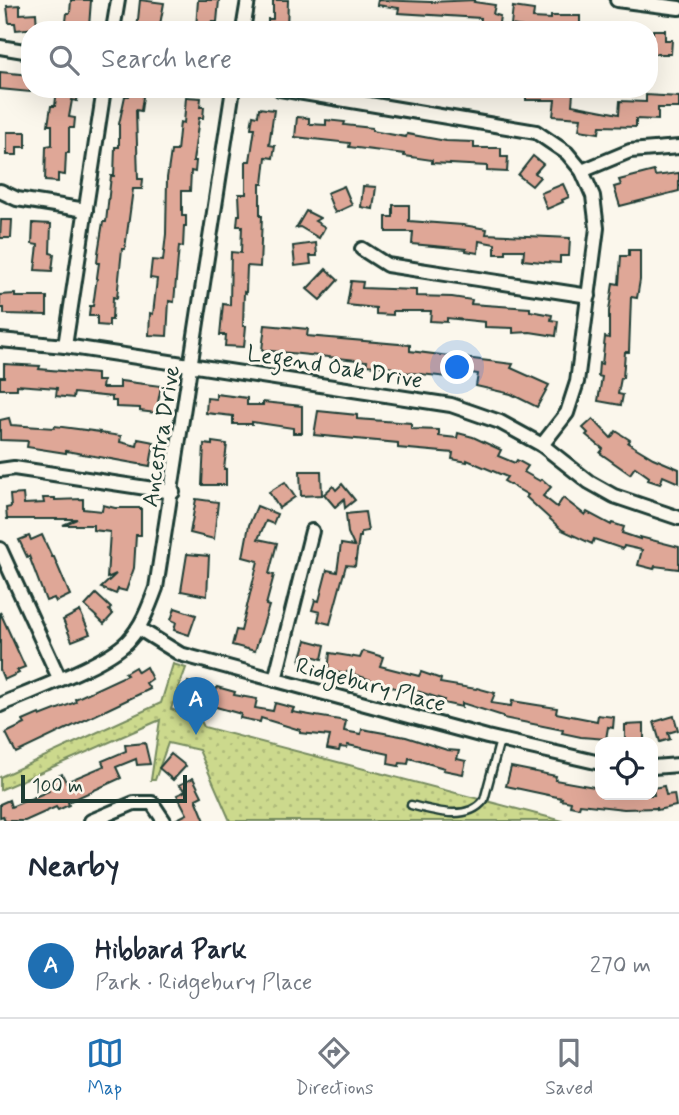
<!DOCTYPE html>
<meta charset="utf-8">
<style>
body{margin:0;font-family:Mynerve,sans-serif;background:#f2f2f3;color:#1f2937}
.controls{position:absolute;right:21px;bottom:21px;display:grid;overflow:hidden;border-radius:14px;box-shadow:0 7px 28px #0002}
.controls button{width:63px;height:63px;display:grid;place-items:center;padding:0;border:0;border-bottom:2px solid #e0e1e3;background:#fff;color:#1f2937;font:35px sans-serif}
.scale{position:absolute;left:21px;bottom:18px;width:166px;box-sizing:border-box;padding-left:7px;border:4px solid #1f3d34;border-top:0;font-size:19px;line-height:24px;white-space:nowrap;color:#1f3d34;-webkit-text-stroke:5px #fbf7ec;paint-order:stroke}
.you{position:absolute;left:458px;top:368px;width:24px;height:24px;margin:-18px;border:5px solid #fff;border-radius:50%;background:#1a73e8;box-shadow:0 0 0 10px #1a73e833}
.badge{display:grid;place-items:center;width:46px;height:46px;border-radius:50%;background:#1f6fb2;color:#fff;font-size:23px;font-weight:700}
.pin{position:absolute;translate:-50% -58px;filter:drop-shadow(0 2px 4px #0008)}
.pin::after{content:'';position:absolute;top:37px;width:24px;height:21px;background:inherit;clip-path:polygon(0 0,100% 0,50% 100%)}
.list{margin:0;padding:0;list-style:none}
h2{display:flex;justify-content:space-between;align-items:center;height:91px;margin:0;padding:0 28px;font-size:30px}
h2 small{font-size:23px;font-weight:400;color:#747a83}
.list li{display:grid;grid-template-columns:46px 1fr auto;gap:21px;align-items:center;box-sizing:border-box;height:105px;padding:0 28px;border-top:2px solid #e0e1e3}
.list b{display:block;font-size:26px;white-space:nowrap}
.list p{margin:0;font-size:23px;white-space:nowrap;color:#747a83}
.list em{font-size:23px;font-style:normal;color:#747a83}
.icon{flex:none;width:38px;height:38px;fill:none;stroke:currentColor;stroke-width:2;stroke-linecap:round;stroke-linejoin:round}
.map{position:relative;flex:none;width:679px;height:821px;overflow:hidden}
.search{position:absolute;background:#fff;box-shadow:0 7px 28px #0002;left:21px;right:21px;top:21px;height:77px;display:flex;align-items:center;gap:18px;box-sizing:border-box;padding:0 24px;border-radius:28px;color:#747a83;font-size:26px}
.sheet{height:196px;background:#fff}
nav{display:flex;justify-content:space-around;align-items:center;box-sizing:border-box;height:98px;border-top:2px solid #e0e1e3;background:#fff;font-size:19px;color:#747a83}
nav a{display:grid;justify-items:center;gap:4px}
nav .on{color:#1f6fb2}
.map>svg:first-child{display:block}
.grass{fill:url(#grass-dots);stroke:#768b60;stroke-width:2}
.building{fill:#dfa797;stroke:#1f3d34;stroke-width:2}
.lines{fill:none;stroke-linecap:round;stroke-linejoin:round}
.service-casing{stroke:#1f3d34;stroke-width:11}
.minor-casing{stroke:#1f3d34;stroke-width:18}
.service{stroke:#fbf7ec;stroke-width:6}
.minor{stroke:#fbf7ec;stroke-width:12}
.labels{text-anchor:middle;stroke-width:6;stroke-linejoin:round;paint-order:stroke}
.street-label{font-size:23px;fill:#1f3d34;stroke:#fbf7ec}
</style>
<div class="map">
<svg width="679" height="821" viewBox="0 0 679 821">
<defs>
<pattern id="grass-dots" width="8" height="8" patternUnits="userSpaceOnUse" patternTransform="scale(1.75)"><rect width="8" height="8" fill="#ccd98d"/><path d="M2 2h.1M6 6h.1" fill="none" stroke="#afbb7a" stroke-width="1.8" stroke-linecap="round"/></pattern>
</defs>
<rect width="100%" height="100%" fill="#fbf7ec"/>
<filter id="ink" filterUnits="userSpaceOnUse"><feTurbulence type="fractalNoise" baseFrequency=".0143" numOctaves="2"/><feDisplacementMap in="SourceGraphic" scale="14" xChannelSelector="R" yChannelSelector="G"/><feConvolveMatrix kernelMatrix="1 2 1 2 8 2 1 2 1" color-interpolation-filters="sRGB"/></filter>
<g filter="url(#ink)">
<!-- grass -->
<path class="grass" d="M 173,664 L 186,668 L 171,709 L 201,721 L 204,727 L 563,821 L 230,821 L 199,750 L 168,743 L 155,780 L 151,780 L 160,720 L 0,790 L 0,777 L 161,703 Z"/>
<!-- building -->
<g class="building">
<path d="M 71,0 L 91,0 L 89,27 L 80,26 L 79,30 L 65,30 L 67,13 L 70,13 Z"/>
<path d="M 140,0 L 164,3 L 159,30 L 137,30 Z"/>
<path d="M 198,0 L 219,0 L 217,22 L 211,22 L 210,29 L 196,28 Z"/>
<path d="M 273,0 L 288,0 L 287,30 L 268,29 L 268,19 L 273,19 Z"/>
<path d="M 378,0 L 430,2 L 475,0 L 474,2 L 495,5 L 493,14 L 500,16 L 498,30 L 480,27 L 481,18 L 398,13 L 399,8 L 377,5 Z"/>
<path d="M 20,5 L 20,14 L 36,13 L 37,28 L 16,30 L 15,23 L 9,23 L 7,6 Z"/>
<path d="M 513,7 L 534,10 L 533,18 L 551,19 L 551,16 L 580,16 L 580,30 L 542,30 L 511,25 Z"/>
<path d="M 653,30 L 665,30 L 665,40 L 672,40 L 671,54 L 653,54 Z"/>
<path d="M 0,72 L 30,75 L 30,92 L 0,89 Z"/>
<path d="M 57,89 L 79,89 L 77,101 L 72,100 L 69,117 L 75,118 L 74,128 L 69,128 L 69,153 L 66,153 L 65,175 L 58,174 L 58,182 L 45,181 L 46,146 L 52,145 L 52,125 L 48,125 L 51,106 L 55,106 Z"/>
<path d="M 130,89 L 144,90 L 141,111 L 136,110 L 138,179 L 143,179 L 142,189 L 133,189 L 125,249 L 122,249 L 117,298 L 113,297 L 112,320 L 109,320 L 109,326 L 97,325 L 97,316 L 89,316 L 90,306 L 93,306 L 99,263 L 97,263 L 98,253 L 103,222 L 106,222 L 111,176 L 114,176 L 115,147 L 119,147 L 119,124 L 125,96 L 129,96 Z"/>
<path d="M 526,89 L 573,93 L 572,105 L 619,114 L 620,101 L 646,102 L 646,95 L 679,97 L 679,108 L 658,108 L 658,120 L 636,119 L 636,127 L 600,126 L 599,133 L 579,130 L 581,118 L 553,116 L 555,100 L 526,100 Z"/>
<path d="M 186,97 L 201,98 L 200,107 L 204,107 L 203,118 L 199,118 L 193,161 L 196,161 L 195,172 L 191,171 L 190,191 L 182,191 L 182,216 L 186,216 L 186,226 L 184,226 L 183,247 L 179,246 L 174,302 L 169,301 L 167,336 L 149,335 L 150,313 L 153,314 L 157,279 L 150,278 L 152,260 L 163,261 L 166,234 L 167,178 L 171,151 L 177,151 L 180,122 L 184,123 Z"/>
<path d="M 259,108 L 274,110 L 269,145 L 275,146 L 273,158 L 266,157 L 263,184 L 260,184 L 260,216 L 262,216 L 260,267 L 247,266 L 246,293 L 244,292 L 243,326 L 246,326 L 244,347 L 225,346 L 226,335 L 220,335 L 223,304 L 230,305 L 231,252 L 241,253 L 242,226 L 237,226 L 238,215 L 240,215 L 239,194 L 246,194 L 246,161 L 250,161 L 255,128 L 251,128 L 253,115 L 258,116 Z"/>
<path d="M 297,117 L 309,118 L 309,124 L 326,125 L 326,120 L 345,122 L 344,125 L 372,128 L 372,131 L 406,137 L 407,134 L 446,141 L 474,142 L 474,148 L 501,148 L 501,157 L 508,157 L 507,172 L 487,171 L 487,166 L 432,163 L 432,160 L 404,156 L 404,154 L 349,147 L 350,143 L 295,137 Z"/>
<path d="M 7,132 L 26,132 L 26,147 L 17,147 L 17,155 L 7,155 Z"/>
<path d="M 533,156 L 543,164 L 535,173 L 540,177 L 532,186 L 518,175 Z"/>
<path d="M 654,171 L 655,176 L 679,173 L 679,191 L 620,206 L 614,187 L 621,185 L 619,180 Z"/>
<path d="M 563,184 L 569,197 L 562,200 L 563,202 L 547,209 L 541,193 Z"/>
<path d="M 344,186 L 352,205 L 335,213 L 327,193 Z"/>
<path d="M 363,186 L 376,187 L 373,209 L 361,207 Z"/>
<path d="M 393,205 L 409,205 L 409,221 L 463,225 L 487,229 L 486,234 L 570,238 L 569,256 L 560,256 L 560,263 L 542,262 L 523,260 L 524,250 L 506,250 L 506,254 L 495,254 L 495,244 L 479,241 L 478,253 L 466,251 L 466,249 L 412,244 L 413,232 L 386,232 L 386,217 L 393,217 Z"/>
<path d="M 306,211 L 320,218 L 315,221 L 325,227 L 319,238 L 300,227 L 296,228 Z"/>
<path d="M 1,220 L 12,220 L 11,238 L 0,238 Z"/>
<path d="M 33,223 L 51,224 L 50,253 L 54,254 L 52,271 L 35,270 L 38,245 L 32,244 Z"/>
<path d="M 316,243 L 317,256 L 310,256 L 311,264 L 295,266 L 293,246 Z"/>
<path d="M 629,250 L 640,250 L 640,280 L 637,298 L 631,297 L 629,352 L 625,352 L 623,378 L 621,378 L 618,394 L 623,395 L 621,405 L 598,401 L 602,377 L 598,376 L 599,363 L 602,364 L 605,337 L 609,338 L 609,311 L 613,283 L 619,284 L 621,256 L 629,256 Z"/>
<path d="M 326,269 L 338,280 L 320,300 L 307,289 Z"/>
<path d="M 351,281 L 363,282 L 362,288 L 416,290 L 416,296 L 452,297 L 472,300 L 471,304 L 530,308 L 530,311 L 552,315 L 551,320 L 558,321 L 556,336 L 530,332 L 513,333 L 513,328 L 485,327 L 485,322 L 447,318 L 447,322 L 430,321 L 431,311 L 393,311 L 393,315 L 376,314 L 376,308 L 347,305 Z"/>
<path d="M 15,294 L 15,297 L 47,297 L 47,315 L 4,314 L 4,308 L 0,308 L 0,295 Z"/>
<path d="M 265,325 L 308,329 L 307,336 L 410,345 L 410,351 L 513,364 L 511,368 L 549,385 L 537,407 L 511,394 L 476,386 L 478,374 L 458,371 L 457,378 L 393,371 L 393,368 L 366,365 L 367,361 L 262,350 Z"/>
<path d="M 4,364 L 40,366 L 39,369 L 97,374 L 97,381 L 103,381 L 102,388 L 120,388 L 120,381 L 161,386 L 156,413 L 140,411 L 140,408 L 116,407 L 116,401 L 112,401 L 112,397 L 74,393 L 73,398 L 56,396 L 57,388 L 17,385 L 17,389 L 0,389 L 0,377 L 4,377 Z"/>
<path d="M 216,394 L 247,398 L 247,405 L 263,405 L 263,402 L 302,406 L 302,433 L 293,433 L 293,428 L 252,422 L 252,424 L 233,424 L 233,416 L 206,413 L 207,398 L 216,399 Z"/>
<path d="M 318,411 L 357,415 L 357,419 L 411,423 L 411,429 L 439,430 L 439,436 L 457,438 L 458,433 L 473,437 L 501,450 L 498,456 L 515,463 L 517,460 L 528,466 L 524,472 L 540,481 L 542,479 L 551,487 L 543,496 L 557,507 L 563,498 L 585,515 L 587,512 L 611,525 L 612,523 L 624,527 L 622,533 L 640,539 L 640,537 L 679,547 L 679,569 L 655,566 L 654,569 L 638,565 L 642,550 L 624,546 L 623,549 L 594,539 L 592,544 L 562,530 L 526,497 L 528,495 L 504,481 L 507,477 L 467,460 L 467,462 L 452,459 L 453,453 L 398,448 L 398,443 L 314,435 Z"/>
<path d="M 9,418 L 11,425 L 54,428 L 55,426 L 100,432 L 100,433 L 121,436 L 120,442 L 137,446 L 138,439 L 154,442 L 150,466 L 66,451 L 66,453 L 27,447 L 28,441 L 0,440 L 0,420 Z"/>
<path d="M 593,419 L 611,438 L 616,431 L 630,440 L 628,443 L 653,458 L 679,469 L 679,483 L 663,476 L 660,484 L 648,480 L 649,477 L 635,467 L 630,474 L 600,453 L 603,449 L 586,435 L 588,433 L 583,428 Z"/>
<path d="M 212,442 L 227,444 L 224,469 L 226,469 L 226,485 L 202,485 L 204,444 L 212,445 Z"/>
<path d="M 300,471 L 321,471 L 322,495 L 301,496 Z"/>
<path d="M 285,482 L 295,497 L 279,508 L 269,492 Z"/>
<path d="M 342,484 L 355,500 L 345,508 L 344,499 L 335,507 L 324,494 L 333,486 L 336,490 Z"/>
<path d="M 23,494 L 24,504 L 44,503 L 43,498 L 55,498 L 55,500 L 83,499 L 83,509 L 102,511 L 103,505 L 115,508 L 141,508 L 141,535 L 136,535 L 134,568 L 126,591 L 118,589 L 116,594 L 101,588 L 116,574 L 107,578 L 110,532 L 93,530 L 93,525 L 63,525 L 77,519 L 7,519 L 6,508 L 11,507 L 10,495 Z"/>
<path d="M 196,499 L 218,502 L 214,539 L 190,533 Z"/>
<path d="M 257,506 L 277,514 L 273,524 L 266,521 L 258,539 L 277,543 L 269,574 L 274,575 L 266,605 L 269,606 L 255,651 L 232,645 L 236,630 L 241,631 L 258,561 L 243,557 L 249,525 Z"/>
<path d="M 365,512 L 368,531 L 361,532 L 361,537 L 359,537 L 355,566 L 346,565 L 330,624 L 318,621 L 320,612 L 312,610 L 315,600 L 319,601 L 327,570 L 337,572 L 341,544 L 354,546 L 348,533 L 346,514 Z"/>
<path d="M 42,535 L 52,557 L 54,557 L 70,595 L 56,602 L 54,598 L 46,601 L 29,556 L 27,557 L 19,540 L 29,536 L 31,540 Z"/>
<path d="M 187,554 L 209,556 L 207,596 L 181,591 Z"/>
<path d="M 96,594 L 111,608 L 109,610 L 113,614 L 104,624 L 85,606 Z"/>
<path d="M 175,608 L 196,615 L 189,635 L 174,630 L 176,622 L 171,620 Z"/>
<path d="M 80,611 L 90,634 L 72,641 L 63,620 Z"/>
<path d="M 0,612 L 25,667 L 17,670 L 19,673 L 4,680 L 0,670 Z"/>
<path d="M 306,640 L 325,645 L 322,659 L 312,656 L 310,664 L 300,661 Z"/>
<path d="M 363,651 L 383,657 L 380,666 L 419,676 L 421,672 L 441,679 L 440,683 L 476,689 L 477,688 L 495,693 L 491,703 L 511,706 L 512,701 L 537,705 L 557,708 L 556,713 L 597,721 L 598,715 L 614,717 L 613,728 L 608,727 L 606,739 L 581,737 L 562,733 L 563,730 L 503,718 L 503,716 L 462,703 L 462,707 L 443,703 L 444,700 L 405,687 L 404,691 L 347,672 L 346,674 L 328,671 L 330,653 L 360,658 Z"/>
<path d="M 135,667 L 138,672 L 146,667 L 152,679 L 146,683 L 150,689 L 16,753 L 6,733 L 25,724 L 23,721 L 39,714 L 40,716 L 76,702 L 75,699 L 127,675 L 125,673 Z"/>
<path d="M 188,682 L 216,691 L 217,687 L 235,692 L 234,695 L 257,699 L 255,708 L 273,711 L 275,703 L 294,708 L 292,712 L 346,721 L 344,731 L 361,734 L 362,729 L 406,737 L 447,750 L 459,751 L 457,759 L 466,761 L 463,774 L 443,770 L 444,768 L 409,758 L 408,764 L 400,763 L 399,766 L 388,764 L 389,754 L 348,745 L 347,748 L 340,747 L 339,751 L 327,749 L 330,736 L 300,733 L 300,730 L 261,718 L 260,722 L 240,718 L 241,714 L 202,703 L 201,707 L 182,701 Z"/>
<path d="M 674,716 L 678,730 L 668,733 L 670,739 L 660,742 L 654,722 Z"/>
<path d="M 644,724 L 644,742 L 625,742 L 625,725 Z"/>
<path d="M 145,743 L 150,764 L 137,765 L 136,759 L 116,767 L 121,778 L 68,802 L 69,805 L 58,810 L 56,807 L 25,821 L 5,821 L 3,816 L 0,817 L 0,804 L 9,800 L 11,807 L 49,791 L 45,782 L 62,774 L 66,782 L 104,766 L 102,761 L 126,751 L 125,745 Z"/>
<path d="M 171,754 L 186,766 L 173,780 L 159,768 Z"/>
<path d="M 511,767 L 556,776 L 555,780 L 600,788 L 600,795 L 654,795 L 653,788 L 664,786 L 666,795 L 674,794 L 676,806 L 657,810 L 657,808 L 624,809 L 580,804 L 579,808 L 570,806 L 571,802 L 561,800 L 562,798 L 506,786 Z"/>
<path d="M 193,778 L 202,796 L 196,799 L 205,821 L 173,821 L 187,814 L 177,795 L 186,791 L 179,785 Z"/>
</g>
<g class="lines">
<defs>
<path id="service" d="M 411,805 C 437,812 468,821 484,800 L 500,740"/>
<g id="minor">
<path d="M 617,0 L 679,8"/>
<path d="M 113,30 L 118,0"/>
<path d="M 243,30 L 248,0"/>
<path d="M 0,47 L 30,52"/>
<path d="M 280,89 L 536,132 L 567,153 L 582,171 L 593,196 L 597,228 L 577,382 L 567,413 L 542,445"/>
<path d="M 582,171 L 630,151 L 679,147"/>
<path d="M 0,191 L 17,199 L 86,210"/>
<path d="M 362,249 L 387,265 L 589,296"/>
<path d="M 0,340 L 65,346 L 451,405 L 500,422 L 542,445 L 589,482 L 614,496 L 679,518"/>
<path d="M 65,346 L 104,89"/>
<path d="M 0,470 L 14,468 L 173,492"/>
<path d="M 0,549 L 59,678"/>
<path d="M 138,628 L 180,654 L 487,737 L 600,763"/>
<path d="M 275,680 L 312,531"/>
<path d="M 0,705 C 33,690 105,665 128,641 C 142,626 149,607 156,588 L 233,89"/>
<path d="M 653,767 L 679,765"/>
<path d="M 91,821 L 134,803 L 152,803 L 164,821"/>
</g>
</defs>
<!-- service casing -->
<use href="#service" class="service-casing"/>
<!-- minor casing -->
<use href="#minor" class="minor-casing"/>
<!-- service -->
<use href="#service" class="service"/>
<!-- minor -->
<use href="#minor" class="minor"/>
</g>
</g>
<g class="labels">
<!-- street labels -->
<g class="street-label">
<text transform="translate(335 366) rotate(9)" y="8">Legend Oak Drive</text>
<text transform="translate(160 436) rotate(-81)" y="8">Ancestra Drive</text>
<text transform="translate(371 684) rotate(15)" y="8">Ridgebury Place</text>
</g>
</g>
</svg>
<div class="controls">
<button><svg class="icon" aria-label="locate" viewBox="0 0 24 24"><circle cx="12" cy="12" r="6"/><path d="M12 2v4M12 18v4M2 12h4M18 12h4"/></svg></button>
</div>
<div class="scale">100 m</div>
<div class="you"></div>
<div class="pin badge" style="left:196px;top:735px">A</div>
<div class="search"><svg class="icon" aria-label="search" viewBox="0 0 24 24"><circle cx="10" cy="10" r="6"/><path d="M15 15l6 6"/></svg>Search here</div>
</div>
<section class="sheet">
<h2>Nearby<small></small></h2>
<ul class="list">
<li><span class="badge">A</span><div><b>Hibbard Park</b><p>Park · Ridgebury Place</p></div><em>270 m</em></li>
</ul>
</section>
<nav>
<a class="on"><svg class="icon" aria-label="map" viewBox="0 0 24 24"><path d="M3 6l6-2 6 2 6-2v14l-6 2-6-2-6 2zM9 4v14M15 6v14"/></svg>Map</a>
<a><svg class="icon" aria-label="directions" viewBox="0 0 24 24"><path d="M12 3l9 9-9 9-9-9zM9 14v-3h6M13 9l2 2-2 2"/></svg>Directions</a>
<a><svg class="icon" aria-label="saved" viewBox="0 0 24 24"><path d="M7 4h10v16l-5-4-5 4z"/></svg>Saved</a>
</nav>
